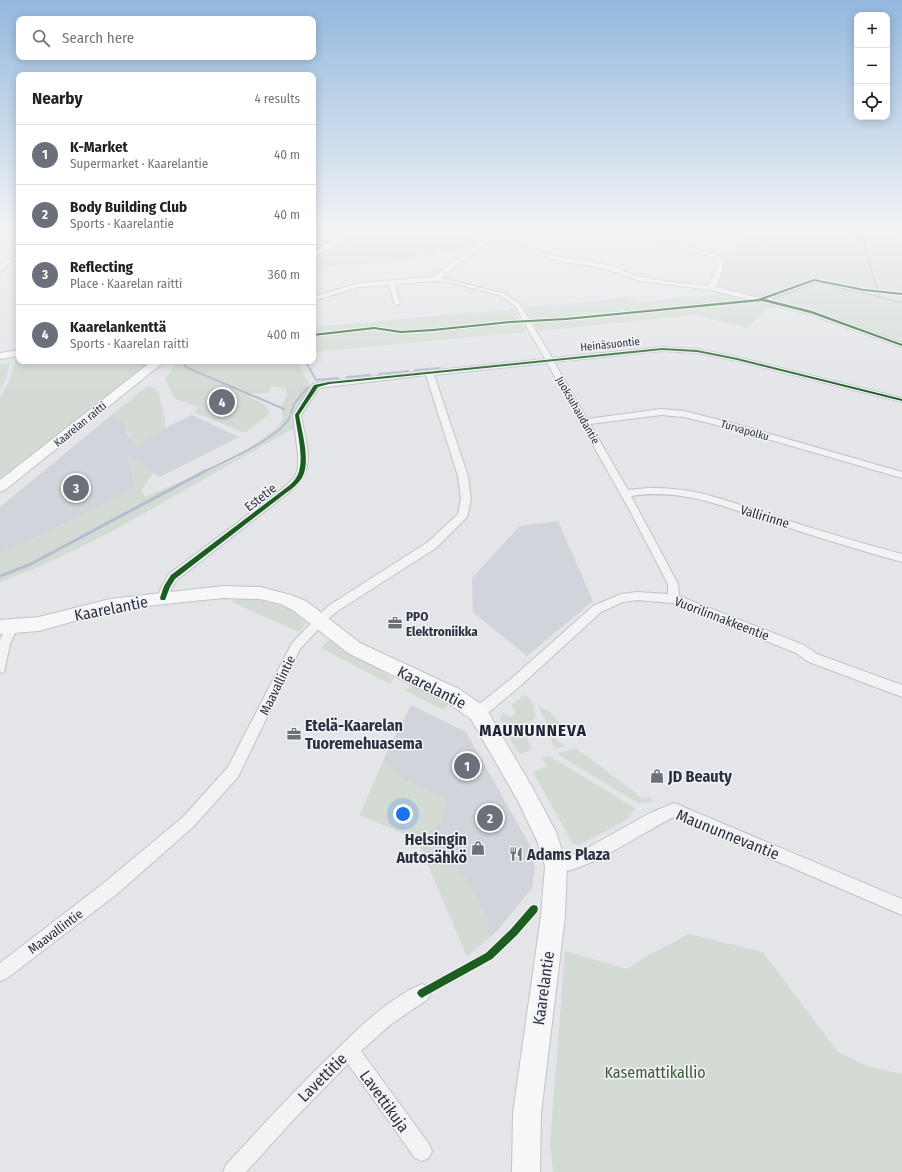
<!DOCTYPE html>
<meta charset="utf-8">
<style>
body{margin:0;font-family:"Fira Sans Condensed",sans-serif;background:#f6f6f6;color:#222}
.controls{position:absolute;right:12px;top:12px;display:grid;overflow:hidden;border-radius:8px;box-shadow:0 2px 10px #0003}
.controls button{width:36px;height:36px;display:grid;place-items:center;padding:0;border:0;border-bottom:1px solid #e0e0e0;background:#fff;color:#222;font:20px sans-serif}
.you{position:absolute;left:403px;top:814px;width:14px;height:14px;margin:-10px;border:3px solid #fff;border-radius:50%;background:#1a73e8;box-shadow:0 0 0 6px #1a73e833}
.badge{display:grid;place-items:center;width:26px;height:26px;border-radius:50%;background:#6c707b;color:#fff;font-size:13px;font-weight:700}
.pin{position:absolute;translate:-50% -50%;border:2px solid #fff;box-shadow:0 1px 4px #0006}
.list{margin:0;padding:0;list-style:none}
h2{display:flex;justify-content:space-between;align-items:center;height:52px;margin:0;padding:0 16px;font-size:17px}
h2 small{font-size:13px;font-weight:400;color:#767676}
.list li{display:grid;grid-template-columns:26px 1fr auto;gap:12px;align-items:center;box-sizing:border-box;height:60px;padding:0 16px;border-top:1px solid #e0e0e0}
.list b{display:block;font-size:15px;white-space:nowrap}
.list p{margin:0;font-size:13px;white-space:nowrap;color:#767676}
.list em{font-size:13px;font-style:normal;color:#767676}
.icon{flex:none;width:22px;height:22px;fill:none;stroke:currentColor;stroke-width:2;stroke-linecap:round;stroke-linejoin:round}
.map{position:relative;flex:none;width:902px;height:1172px;overflow:hidden}
.search{position:absolute;background:#fff;box-shadow:0 2px 10px #0003;left:16px;top:16px;width:300px;height:44px;display:flex;align-items:center;gap:10px;box-sizing:border-box;padding:0 14px;border-radius:8px;color:#767676;font-size:15px}
.panel{position:absolute;background:#fff;box-shadow:0 2px 10px #0003;left:16px;top:72px;width:300px;height:292px;border-radius:8px}
.map>svg:first-child{display:block}
.built{fill:#d2d4db}
.green{fill:#d3dbd4}
.lines{fill:none;stroke-linecap:round;stroke-linejoin:round}
.stream-far2{stroke:#b5bed0;stroke-width:1.5}
.stream-far1{stroke:#b5bed0;stroke-width:2}
.stream{stroke:#b5bed0;stroke-width:3}
.street-casing{stroke:#c2c3c6;stroke-width:2}
.secondary-casing{stroke:#c2c3c6;stroke-width:2}
.street{fill:#f3f3f5;fill-rule:evenodd}
.secondary{fill:#f7f7f7;fill-rule:evenodd}
.cycleway-casing{stroke:#f2f3f7;stroke-width:2}
.cycleway{fill:#1b5e20;fill-rule:evenodd}
.labels{text-anchor:middle;stroke-width:3;stroke-linejoin:round;paint-order:stroke}
.far-street-label{font-size:11px;fill:#2c3140;stroke:#f2f3f7}
.street-label{font-size:13px;fill:#2c3140;stroke:#f2f3f7}
.poi-label{font-size:13px;font-weight:bold;fill:#2c3140;stroke:#f2f3f7;text-anchor:start}
.near-street-label{font-size:16px;fill:#2c3140;stroke:#f2f3f7}
.near-poi-label{font-size:16px;font-weight:bold;fill:#2c3140;stroke:#f2f3f7;text-anchor:start}
.near-park-label{font-size:16px;fill:#3c5a3a;stroke:#f2f3f7}
.district-label{font-size:17px;font-weight:bold;letter-spacing:1px;fill:#1e2231;stroke:#f2f3f7}
</style>
<div class="map">
<svg width="902" height="1172" viewBox="0 0 902 1172">
<rect width="100%" height="100%" fill="#e3e5e8"/>
<!-- built -->
<g class="built">
<path d="M 113,414 L 123,421 L 128,435 L 136,447 L 165,428 L 192,415 L 239,437 L 160,477 L 128,457 L 135,486 L 89,512 L 0,554 L 0,507 Z"/>
<path d="M 558,521 L 593,601 L 527,656 L 473,612 L 472,578 L 520,526 Z"/>
<path d="M 411,705 L 466,732 L 532,849 L 535,868 L 532,888 L 498,930 L 467,956 L 417,839 L 360,815 L 386,754 Z"/>
</g>
<!-- green -->
<g class="green">
<path d="M 363,229 L 453,229 L 461,237 L 479,241 L 459,255 L 440,250 L 431,257 L 421,254 L 405,261 L 398,259 L 396,261 L 331,267 L 313,273 L 313,260 Z"/>
<path d="M 710,229 L 902,229 L 902,343 L 817,311 L 713,285 L 717,277 L 719,258 L 732,252 L 745,238 Z"/>
<path d="M 722,293 L 783,307 L 765,309 L 748,328 L 695,315 L 538,331 L 525,308 L 625,298 L 640,302 L 719,295 Z"/>
<path d="M 513,309 L 526,332 L 313,352 L 313,327 Z"/>
<path d="M 18,355 L 19,361 L 152,361 L 0,479 L 0,398 L 10,379 L 16,358 Z"/>
<path d="M 178,361 L 296,361 L 311,386 L 295,412 L 294,428 L 111,532 L 44,565 L 0,582 L 0,554 L 89,512 L 135,486 L 128,457 L 153,473 L 141,491 L 146,496 L 234,460 L 277,428 L 283,419 L 281,407 L 287,396 L 286,388 L 271,386 L 269,393 L 254,393 L 248,396 C 256,401 269,403 269,414 L 245,433 L 194,412 L 199,408 L 196,406 L 175,399 L 165,379 Z"/>
<path d="M 10,363 L 4,383 L 0,390 L 0,364 Z"/>
<path d="M 148,386 L 157,390 L 158,392 L 164,413 L 165,428 L 136,447 C 127,433 127,423 113,414 Z"/>
<path d="M 250,598 L 276,604 L 293,610 L 306,623 L 299,632 L 234,603 L 232,600 Z"/>
<path d="M 331,638 L 394,679 L 390,684 L 321,648 Z"/>
<path d="M 411,685 L 432,691 L 451,700 L 444,710 L 406,691 Z"/>
<path d="M 524,695 L 531,699 L 536,717 L 524,729 L 500,721 L 500,716 L 503,713 L 512,717 L 516,711 L 512,708 L 512,705 Z"/>
<path d="M 539,706 L 551,713 L 561,723 L 561,727 L 557,730 C 551,739 560,742 565,746 L 555,749 L 546,727 L 548,726 L 539,708 Z"/>
<path d="M 510,731 L 527,737 L 532,750 L 520,754 L 507,735 Z"/>
<path d="M 576,748 L 643,799 L 650,797 L 654,802 L 640,803 L 633,800 L 562,757 L 558,753 Z"/>
<path d="M 549,756 L 635,808 L 628,819 L 580,845 L 573,844 L 533,772 L 547,766 L 541,758 Z"/>
<path d="M 383,761 L 405,780 L 446,799 L 442,823 L 429,832 L 432,840 L 447,854 L 463,874 L 487,915 L 489,938 L 467,956 L 417,839 L 360,815 Z"/>
<path d="M 689,934 L 763,952 L 837,1051 L 867,1066 L 902,1074 L 902,1172 L 553,1172 L 550,1144 L 565,951 L 627,969 L 647,956 Z"/>
</g>
<g class="lines">
<!-- stream-far2 -->
<g class="stream-far2">
<path d="M 845,229 L 862,236 L 877,290"/>
<path d="M 878,293 L 880,297 L 902,303"/>
<path d="M 773,299 L 815,282 L 880,297"/>
</g>
<!-- stream-far1 -->
<g class="stream-far1">
<path d="M 184,361 L 185,366 L 188,368 L 284,409"/>
<path d="M 307,364 L 316,380 L 338,378"/>
<path d="M 415,370 L 440,368"/>
<path d="M 379,374 L 408,371"/>
<path d="M 347,377 L 370,375"/>
<path d="M 291,413 L 294,404 L 308,387"/>
<path d="M 203,472 C 224,462 283,436 290,416"/>
</g>
<!-- stream -->
<path class="stream" d="M 0,576 L 31,564 L 205,471"/>
<defs>
<g id="street">
<path d="M 483,229 L 489,229 C 510,254 576,258 607,265 C 619,268 630,275 642,277 C 664,282 687,283 709,286 L 717,267 L 714,257 L 620,229 L 627,229 L 718,255 C 727,266 721,276 715,287 L 813,311 L 902,343 L 902,347 L 809,314 L 711,290 L 640,281 L 606,269 L 555,260 L 514,248 L 492,238 L 441,278 L 503,293 L 520,304 L 552,358 L 662,347 L 697,349 L 737,357 L 902,398 L 902,402 L 737,361 L 697,353 L 662,351 L 554,362 L 587,419 L 661,409 L 684,411 L 739,425 L 902,472 L 902,478 L 733,429 L 684,417 L 661,415 L 590,424 L 628,490 C 683,482 722,499 773,516 C 816,529 859,543 902,554 L 902,562 C 859,550 816,537 774,523 C 725,507 683,488 631,496 L 678,584 L 679,596 L 804,645 L 817,654 L 902,685 L 902,697 L 809,662 L 796,653 L 673,603 L 637,600 L 623,602 L 601,612 L 519,687 L 483,717 L 478,719 L 473,717 L 472,713 L 473,709 L 511,679 L 593,606 L 621,594 L 637,592 L 668,594 L 668,584 L 630,511 L 547,363 L 434,375 L 468,476 L 471,499 L 467,517 L 436,548 L 336,612 L 324,623 L 300,649 L 238,777 L 193,827 L 117,894 L 6,979 L 0,981 L 0,963 L 105,882 L 183,817 L 228,767 L 292,643 L 328,606 L 428,542 L 458,514 L 461,499 L 458,476 L 426,375 L 319,388 L 301,415 C 307,449 318,469 287,494 L 177,580 L 172,587 L 167,601 L 163,602 L 159,601 L 157,598 L 162,586 L 169,574 L 281,490 L 295,477 L 298,468 L 298,454 L 293,415 L 313,384 L 329,381 L 545,359 L 515,306 L 499,295 L 448,282 L 435,281 L 395,284 L 400,303 L 397,305 L 394,303 L 389,285 L 359,287 L 313,301 L 313,297 L 359,283 L 433,277 L 489,236 Z"/>
<path d="M 19,255 L 19,259 L 9,263 L 0,272 L 0,266 L 5,261 Z"/>
<path d="M 12,622 L 16,624 L 18,627 L 10,644 L 4,672 L 0,673 L 0,640 L 8,624 Z"/>
<path d="M 674,803 L 902,899 L 902,915 L 674,817 C 649,828 574,881 551,871 L 548,866 L 551,861 L 580,852 L 650,813 Z"/>
<path d="M 422,984 L 428,987 L 431,993 L 428,999 L 390,1025 L 361,1051 L 429,1144 L 432,1151 L 429,1158 L 422,1161 L 415,1158 L 348,1064 L 297,1116 L 246,1172 L 223,1172 L 226,1165 C 259,1129 292,1093 327,1059 C 355,1032 385,1000 422,984 Z"/>
</g>
<g id="secondary">
<path d="M 353,229 L 362,229 L 313,258 L 313,251 Z"/>
<path d="M 19,350 L 19,356 L 0,359 L 0,353 Z"/>
<path d="M 152,361 L 165,361 L 5,490 L 0,492 L 0,480 Z"/>
<path d="M 223,586 L 260,587 L 291,595 L 306,601 L 360,643 L 459,689 L 485,707 L 532,787 L 556,832 L 567,866 L 565,916 L 541,1113 L 540,1172 L 512,1172 L 513,1113 L 541,916 L 545,866 L 538,843 L 518,801 L 471,719 L 445,701 L 348,653 L 294,611 L 281,604 L 260,599 L 223,598 L 145,606 L 110,611 L 39,631 L 0,634 L 0,620 L 39,617 L 110,599 Z"/>
</g>
</defs>
<!-- street casing -->
<use href="#street" class="street-casing"/>
<!-- secondary casing -->
<use href="#secondary" class="secondary-casing"/>
<!-- street -->
<use href="#street" class="street"/>
<!-- secondary -->
<use href="#secondary" class="secondary"/>
<defs>
<g id="cycleway">
<path d="M 814,279 L 864,289 L 902,293 L 902,295 L 864,291 L 814,281 L 765,299 L 812,311 L 902,344 L 902,346 L 810,313 L 762,301 L 566,320 L 510,323 L 433,331 L 401,333 L 374,329 L 313,336 L 313,334 L 374,327 L 401,331 L 433,329 L 510,321 L 566,318 L 758,299 Z"/>
<path d="M 662,348 L 697,350 L 737,358 L 902,399 L 902,401 L 737,360 L 697,352 L 662,350 L 329,384 L 318,387 L 299,415 C 302,433 311,461 302,478 C 298,484 292,489 286,493 L 175,579 L 170,587 L 165,600 L 161,600 L 160,598 L 164,586 L 171,575 L 282,491 C 287,487 293,483 296,478 C 306,463 297,432 295,415 L 314,385 L 329,382 Z"/>
<path d="M 534,905 L 537,906 L 538,909 L 537,912 L 517,935 L 492,959 L 425,996 L 422,998 L 419,996 L 417,993 L 419,990 L 486,953 L 511,929 L 531,906 Z"/>
</g>
</defs>
<!-- cycleway casing -->
<use href="#cycleway" class="cycleway-casing"/>
<!-- cycleway -->
<use href="#cycleway" class="cycleway"/>
</g>
<!-- sky -->
<linearGradient id="sky" x2="0" y2="1"><stop stop-color="#93b8de"/><stop offset="0.58" stop-color="#f2f3f5"/><stop offset="1" stop-color="#f2f3f5" stop-opacity="0"/></linearGradient>
<rect width="902" height="393" fill="url(#sky)"/>
<!-- icons -->
<defs>
<symbol id="office-bare" viewBox="-9 -9 18 18"><path d="M-6-3h4V-5.5h4V-3h4V5H-6ZM-1-4.5V-3h2v-1.5ZM-6 0V1H6V0Z" fill="#6c707b" stroke="#f2f3f7" stroke-width="2.5" paint-order="stroke"/></symbol>
<symbol id="shop-bare" viewBox="-9 -9 18 18"><path d="M-5-2.5h2.3a2.7 3.5 0 0 1 5.4 0H5L5.5 6h-11ZM-1.5-2.5h3a1.5 2.3 0 0 0-3 0Z" fill="#6c707b" stroke="#f2f3f7" stroke-width="2.5" paint-order="stroke"/></symbol>
<symbol id="restaurant-bare" viewBox="-9 -9 18 18"><path d="M-5-6h1v4h1v-4h1v4h1v-4h1v5L-1.5 .5V6h-2V.5L-5-1ZM5-6V6H3V1.5H1.5Q1.5-4 5-6Z" fill="#6c707b" stroke="#f2f3f7" stroke-width="2.5" paint-order="stroke"/></symbol>
</defs>
<g fill-rule="evenodd">
<use href="#office-bare" x="385" y="613" width="20" height="20"/>
<use href="#office-bare" x="284" y="724" width="20" height="20"/>
<use href="#shop-bare" x="647" y="766" width="20" height="20"/>
<use href="#shop-bare" x="468" y="838" width="20" height="20"/>
<use href="#restaurant-bare" x="506" y="844" width="20" height="20"/>
</g>
<g class="labels">
<!-- far-street labels -->
<g class="far-street-label">
<text transform="translate(610 344) rotate(-6)" y="4">Heinäsuontie</text>
<text transform="translate(578 410) rotate(60)" y="4">Juoksuhaudantie</text>
<text transform="translate(80 424) rotate(-39)" y="4">Kaarelan raitti</text>
<text transform="translate(745 430) rotate(16)" y="4">Turvapolku</text>
</g>
<!-- street labels -->
<g class="street-label">
<text transform="translate(260 497) rotate(-38)" y="5">Estetie</text>
<text transform="translate(765 516) rotate(17)" y="5">Vallirinne</text>
<text transform="translate(722 618) rotate(21)" y="5">Vuorilinnakkeentie</text>
<text transform="translate(277 685) rotate(-64)" y="5">Maavallintie</text>
<text transform="translate(55 931) rotate(-37)" y="5">Maavallintie</text>
</g>
<!-- poi labels -->
<g class="poi-label">
<text x="406" y="621">PPO<tspan x="406" dy="15">Elektroniikka</tspan></text>
</g>
<!-- near-street labels -->
<g class="near-street-label">
<text transform="translate(111 608) rotate(-11)" y="6">Kaarelantie</text>
<text transform="translate(432 687) rotate(27)" y="6">Kaarelantie</text>
<text transform="translate(728 834) rotate(22)" y="6">Maununnevantie</text>
<text transform="translate(543 988) rotate(-82)" y="6">Kaarelantie</text>
<text transform="translate(322 1077) rotate(-45)" y="6">Lavettitie</text>
<text transform="translate(385 1101) rotate(54)" y="6">Lavettikuja</text>
</g>
<!-- near-poi labels -->
<g class="near-poi-label">
<text x="305" y="731">Etelä-Kaarelan<tspan x="305" dy="18">Tuoremehuasema</tspan></text>
<text x="668" y="782">JD Beauty</text>
<text x="467" y="845" text-anchor="end">Helsingin<tspan x="467" dy="18">Autosähkö</tspan></text>
<text x="527" y="860">Adams Plaza</text>
</g>
<!-- near-park labels -->
<g class="near-park-label">
<text x="655" y="1078">Kasemattikallio</text>
</g>
<!-- district labels -->
<g class="district-label">
<text x="533" y="736">MAUNUNNEVA</text>
</g>
</g>
</svg>
<div class="controls">
<button>+</button>
<button>−</button>
<button><svg class="icon" aria-label="locate" viewBox="0 0 24 24"><circle cx="12" cy="12" r="6"/><path d="M12 2v4M12 18v4M2 12h4M18 12h4"/></svg></button>
</div>
<div class="you"></div>
<div class="pin badge" style="left:467px;top:766px">1</div>
<div class="pin badge" style="left:490px;top:818px">2</div>
<div class="pin badge" style="left:76px;top:488px">3</div>
<div class="pin badge" style="left:222px;top:402px">4</div>
<div class="search"><svg class="icon" aria-label="search" viewBox="0 0 24 24"><circle cx="10" cy="10" r="6"/><path d="M15 15l6 6"/></svg>Search here</div>
<section class="panel">
<h2>Nearby<small>4 results</small></h2>
<ul class="list">
<li><span class="badge">1</span><div><b>K-Market</b><p>Supermarket · Kaarelantie</p></div><em>40 m</em></li>
<li><span class="badge">2</span><div><b>Body Building Club</b><p>Sports · Kaarelantie</p></div><em>40 m</em></li>
<li><span class="badge">3</span><div><b>Reflecting</b><p>Place · Kaarelan raitti</p></div><em>360 m</em></li>
<li><span class="badge">4</span><div><b>Kaarelankenttä</b><p>Sports · Kaarelan raitti</p></div><em>400 m</em></li>
</ul>
</section>
</div>
